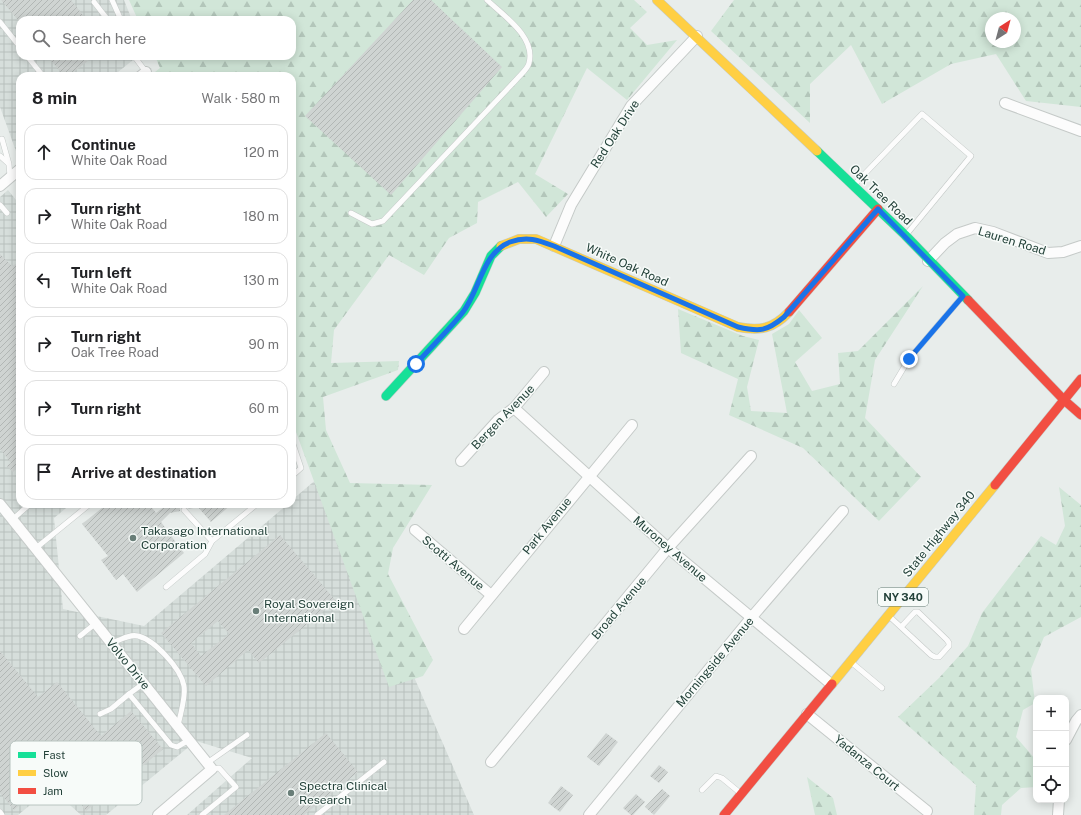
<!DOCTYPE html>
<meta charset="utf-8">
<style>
body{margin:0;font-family:"Public Sans",sans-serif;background:#f2f2f2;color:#202124}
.controls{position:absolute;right:12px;bottom:12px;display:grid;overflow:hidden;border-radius:8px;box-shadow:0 2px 10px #0003}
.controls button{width:36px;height:36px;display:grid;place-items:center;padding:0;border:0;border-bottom:1px solid #e0e0e0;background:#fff;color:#202124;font:20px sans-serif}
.compass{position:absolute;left:985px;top:12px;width:36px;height:36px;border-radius:50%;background:#fff;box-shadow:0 2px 10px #0003;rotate:36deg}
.stop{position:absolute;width:12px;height:12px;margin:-9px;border:3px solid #1a73e8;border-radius:50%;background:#fff}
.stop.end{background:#1a73e8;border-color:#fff;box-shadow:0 1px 4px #0008}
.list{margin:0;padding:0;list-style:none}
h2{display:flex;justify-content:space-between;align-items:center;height:52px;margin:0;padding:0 16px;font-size:17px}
h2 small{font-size:13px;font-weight:400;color:#757577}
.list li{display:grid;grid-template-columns:26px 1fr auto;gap:12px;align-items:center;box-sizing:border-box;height:56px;margin:0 8px 8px;padding:0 8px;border:1px solid #e0e0e0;border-radius:12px}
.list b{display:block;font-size:15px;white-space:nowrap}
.list p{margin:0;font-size:13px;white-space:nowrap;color:#757577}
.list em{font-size:13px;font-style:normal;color:#757577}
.icon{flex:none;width:22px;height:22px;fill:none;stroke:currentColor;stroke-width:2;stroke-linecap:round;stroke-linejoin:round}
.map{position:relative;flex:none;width:1081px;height:815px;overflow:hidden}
.search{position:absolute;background:#fff;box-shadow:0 2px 10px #0003;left:16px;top:16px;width:280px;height:44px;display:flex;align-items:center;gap:10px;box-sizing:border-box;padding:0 14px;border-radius:12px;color:#757577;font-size:15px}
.panel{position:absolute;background:#fff;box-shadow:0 2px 10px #0003;left:16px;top:72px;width:280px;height:436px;border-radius:12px}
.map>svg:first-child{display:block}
.industrial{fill:url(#industrial-grid)}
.forest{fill:url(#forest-firs);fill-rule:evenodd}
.building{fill:url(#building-hatch);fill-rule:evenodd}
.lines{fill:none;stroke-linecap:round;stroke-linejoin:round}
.lane-casing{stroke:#c5cac8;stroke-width:6}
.street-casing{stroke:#c5cac8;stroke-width:12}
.fast-casing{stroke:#c3cbc8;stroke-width:10}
.slow-casing{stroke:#c3cbc8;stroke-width:10}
.jam-casing{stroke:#c3cbc8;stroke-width:10}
.lane{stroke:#fcfcfc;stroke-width:5}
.street{stroke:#fcfcfc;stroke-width:10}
.fast{stroke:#16e098;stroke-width:9}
.slow{stroke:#ffcf43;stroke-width:9}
.jam{stroke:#f24e42;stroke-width:9}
.route{stroke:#1a73e8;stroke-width:5}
.poi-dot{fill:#697e78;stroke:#f7fbf9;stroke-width:1.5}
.labels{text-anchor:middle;stroke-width:3;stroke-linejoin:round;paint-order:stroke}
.shield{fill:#f7fbf9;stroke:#637a73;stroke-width:1}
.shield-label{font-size:11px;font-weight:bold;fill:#24423a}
.street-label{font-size:12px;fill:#24423a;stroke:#f7fbf9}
.poi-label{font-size:12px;fill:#24423a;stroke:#f7fbf9;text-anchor:start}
.key{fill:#f7fbf9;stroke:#b8c4c0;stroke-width:1}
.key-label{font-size:11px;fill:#24423a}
</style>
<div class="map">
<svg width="1081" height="815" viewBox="0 0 1081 815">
<defs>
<pattern id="industrial-grid" width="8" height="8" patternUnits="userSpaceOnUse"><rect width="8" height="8" fill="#d6dedb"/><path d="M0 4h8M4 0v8" fill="none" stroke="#b8c0bd"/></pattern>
<pattern id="forest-firs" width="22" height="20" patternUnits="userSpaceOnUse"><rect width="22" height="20" fill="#d1e6d8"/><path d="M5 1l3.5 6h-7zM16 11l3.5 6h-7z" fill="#b3c6ba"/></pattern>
<pattern id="building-hatch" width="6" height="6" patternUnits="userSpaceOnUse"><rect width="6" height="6" fill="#cfd4d2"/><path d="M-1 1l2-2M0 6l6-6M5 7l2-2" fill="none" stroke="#b2b7b5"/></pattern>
</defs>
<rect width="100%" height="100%" fill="#e8edeb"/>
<!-- industrial -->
<g class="industrial">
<path d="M 0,0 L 124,0 L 132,20 L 20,20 L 20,56 L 138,56 L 113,76 L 20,76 L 20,152 L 17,154 L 0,107 Z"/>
<path d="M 8,190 L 20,205 L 20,504 L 71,504 L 54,518 L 63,609 L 144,626 L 288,504 L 292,504 L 292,500 L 325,472 L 474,815 L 187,815 L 252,758 L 196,741 L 106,815 L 81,815 L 51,788 L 18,815 L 0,815 L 0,197 Z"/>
</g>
<!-- forest -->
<g class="forest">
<path d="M 129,0 L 634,0 L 647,12 L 630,28 L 647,45 L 677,40 L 627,100 L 587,68 L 535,174 L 568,194 L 546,217 L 518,182 L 478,202 L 477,223 L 449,238 L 424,275 L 389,255 L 334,330 L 331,363 L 399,361 L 398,370 L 323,397 L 326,430 L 350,483 L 432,485 L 393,548 L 388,574 L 433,660 L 423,676 L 389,687 L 292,421 L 292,76 L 150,76 L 160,68 L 155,56 L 292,56 L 292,20 L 138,20 Z"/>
<path d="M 734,0 L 1081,0 L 1081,107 L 1026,101 L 996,54 L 951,64 L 882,104 L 851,45 L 810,84 L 810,123 L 711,31 ZM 991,18 L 1015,18 L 1015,42 L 991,42 Z"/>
<path d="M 923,286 L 875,360 L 865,418 L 921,477 L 879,521 L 803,448 L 729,415 L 738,379 L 681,353 L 678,309 L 743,336 L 759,340 L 747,387 L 751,411 L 787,413 L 772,334 L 789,324 L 799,310 L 822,338 L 795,362 L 812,391 L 840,384 L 838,353 L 858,351 Z"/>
<path d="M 1059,487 L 1081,505 L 1081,617 L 1044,637 L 1031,669 L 1035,703 L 1023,710 L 1016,737 L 1036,760 L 1036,787 L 1021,788 L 1002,805 L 1001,815 L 974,815 L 976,785 L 898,717 L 939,678 L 968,646 L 982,613 L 1041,536 L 1056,545 L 1065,526 Z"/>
<path d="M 807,777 L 833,798 L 837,815 L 815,815 Z"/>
</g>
<!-- building -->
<g class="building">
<path d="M 1,0 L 71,0 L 87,20 L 18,20 Z"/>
<path d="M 413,0 L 431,0 L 502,67 L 391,195 L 305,116 Z"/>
<path d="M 47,56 L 94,56 L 69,76 L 64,76 Z"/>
<path d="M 0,254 L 12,266 L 20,262 L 20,269 L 17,272 L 20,276 L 20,466 L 13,472 L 7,466 L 11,463 L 0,449 Z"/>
<path d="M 107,504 L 149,504 L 156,513 L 168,504 L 232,504 L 211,522 L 198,507 L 189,509 L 186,506 L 183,506 L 180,508 L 180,511 L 170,513 L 161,522 L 184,553 L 137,592 L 123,574 L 116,580 L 101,560 L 108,556 L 82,524 Z"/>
<path d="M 280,535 L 336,601 L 259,663 L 248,650 L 206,686 L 161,633 ZM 218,621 L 229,634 L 201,656 L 191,643 Z"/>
<path d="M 0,651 L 38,697 L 57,682 L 101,736 L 131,711 L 163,749 L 108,795 L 111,798 L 103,804 L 100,800 L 86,811 L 73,794 L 87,783 L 71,763 L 14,810 L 0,793 Z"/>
<path d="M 326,733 L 358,772 L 304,815 L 224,815 Z"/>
<path d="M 606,733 L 618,742 L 599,766 L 587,757 Z"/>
<path d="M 659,765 L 668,772 L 659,783 L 650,776 Z"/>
<path d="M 561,786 L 573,795 L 560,812 L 548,803 Z"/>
<path d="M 662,789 L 670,796 L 654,815 L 645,807 Z"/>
<path d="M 636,794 L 645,802 L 633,815 L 631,815 L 623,808 Z"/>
</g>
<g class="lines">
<defs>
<g id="lane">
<path d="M 112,0 L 121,20"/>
<path d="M 94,2 L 108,20"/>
<path d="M 0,22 L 20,47"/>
<path d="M 27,56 L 43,76"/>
<path d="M 134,56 L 146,72"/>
<path d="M 2,139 L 9,164 L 10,177"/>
<path d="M 0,156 L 8,163"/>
<path d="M 855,184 L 922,114 L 971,156 L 906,235"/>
<path d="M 0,205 L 7,213"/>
<path d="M 351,213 L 372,224 L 383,221 L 516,80 C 520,75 528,69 529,63 C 536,37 504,16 487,0"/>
<path d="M 894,384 L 909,359 L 962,297"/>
<path d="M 292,441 L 301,468 L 292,476"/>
<path d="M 184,510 L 212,541"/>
<path d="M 13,519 L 30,504"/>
<path d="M 36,548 L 90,504"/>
<path d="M 166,587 L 205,554 L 212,541 L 257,504"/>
<path d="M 889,616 L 931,655 L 935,657 L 939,657 L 949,646 L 949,643 L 947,640 L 918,612 L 915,612 L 901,627"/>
<path d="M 80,636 L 96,623"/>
<path d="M 112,643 C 120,640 129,634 138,636 C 155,640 181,669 184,686 C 186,697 180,715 178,726"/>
<path d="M 851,662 L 882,688"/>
<path d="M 144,683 L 129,694 L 171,745 L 177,747 L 189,740"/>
<path d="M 100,714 L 111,709 L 129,694"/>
<path d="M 207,763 L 247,735"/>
<path d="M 702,790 L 716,776 L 722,778 L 739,792"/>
<path d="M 0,812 L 2,815"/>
<path d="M 202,815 L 236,787 L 219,768 L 212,769"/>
<path d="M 317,815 L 384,762"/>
</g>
<g id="street">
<path d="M 141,76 L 146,72"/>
<path d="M 1005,103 L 1081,131"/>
<path d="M 0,186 L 20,169"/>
<path d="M 554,246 L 571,205 L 631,106 L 697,36"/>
<path d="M 928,261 L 945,243 L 957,234 L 975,228 L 993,232 L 1048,253 L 1063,252 L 1081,246"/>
<path d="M 514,408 L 668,548 L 831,684"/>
<path d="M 461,461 L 498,420 L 514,408 L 544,372"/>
<path d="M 0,504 L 212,769 L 158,815"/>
<path d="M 415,530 L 491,595"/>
<path d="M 464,629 L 632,425"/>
<path d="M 807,714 L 927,811"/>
<path d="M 1066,740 L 1076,721 L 1081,715"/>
<path d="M 491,762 L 668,548 L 751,456"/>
<path d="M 589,815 L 751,618 L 843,511"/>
<path d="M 1058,815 L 1059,800"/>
</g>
<g id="fast">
<path d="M 817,151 L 905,235 L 968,300"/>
<path d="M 386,396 L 464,311 L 475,293 L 491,256 L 501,246"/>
</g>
<g id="slow">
<path d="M 657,0 L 817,151"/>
<path d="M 501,246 L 519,239 L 536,239 L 738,327 C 760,331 773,329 789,312"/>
<path d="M 832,684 L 995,485"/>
</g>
<g id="jam">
<path d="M 968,300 L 1064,400 L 1081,415"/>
<path d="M 789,312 L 878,209"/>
<path d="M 995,485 L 1081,379"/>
<path d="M 724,815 L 832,684"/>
</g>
</defs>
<!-- lane casing -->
<use href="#lane" class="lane-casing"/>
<!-- street casing -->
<use href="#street" class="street-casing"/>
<!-- fast casing -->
<use href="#fast" class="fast-casing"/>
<!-- slow casing -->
<use href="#slow" class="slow-casing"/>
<!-- jam casing -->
<use href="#jam" class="jam-casing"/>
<!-- lane -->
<use href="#lane" class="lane"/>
<!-- street -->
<use href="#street" class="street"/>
<!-- fast -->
<use href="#fast" class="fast"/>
<!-- slow -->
<use href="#slow" class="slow"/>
<!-- jam -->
<use href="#jam" class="jam"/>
</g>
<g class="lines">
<!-- route -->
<path class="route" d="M 416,364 C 431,347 449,330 463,312 C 480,290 482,253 510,242 C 527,236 538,240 554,246 L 738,327 C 760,332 767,331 784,317 L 878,209 L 963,296 L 909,359"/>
</g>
<!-- markers -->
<g class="poi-dot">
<circle cx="133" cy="538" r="4"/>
<circle cx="256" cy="611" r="4"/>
<circle cx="291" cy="793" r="4"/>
</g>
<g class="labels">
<!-- shield labels -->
<rect class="shield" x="878" y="588" width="50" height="18" rx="3"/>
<g class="shield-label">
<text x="903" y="601">NY 340</text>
</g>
<!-- street labels -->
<g class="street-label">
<text transform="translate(615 134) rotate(-57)" y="4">Red Oak Drive</text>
<text transform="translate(881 195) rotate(44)" y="4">Oak Tree Road</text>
<text transform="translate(1012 241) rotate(17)" y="4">Lauren Road</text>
<text transform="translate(627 265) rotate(24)" y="4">White Oak Road</text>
<text transform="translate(503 417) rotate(-46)" y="4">Bergen Avenue</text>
<text transform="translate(547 526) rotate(-51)" y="4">Park Avenue</text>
<text transform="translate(939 534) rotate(-51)" y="4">State Highway 340</text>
<text transform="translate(670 549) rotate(41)" y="4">Muroney Avenue</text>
<text transform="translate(453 563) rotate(40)" y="4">Scotti Avenue</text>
<text transform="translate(619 608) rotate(-50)" y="4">Broad Avenue</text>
<text transform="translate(715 662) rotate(-50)" y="4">Morningside Avenue</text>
<text transform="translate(128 664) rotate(51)" y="4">Volvo Drive</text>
<text transform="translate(867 763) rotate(39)" y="4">Yadanza Court</text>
</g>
<!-- poi labels -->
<g class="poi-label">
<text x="141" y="535">Takasago International<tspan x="141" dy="14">Corporation</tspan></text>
<text x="264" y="608">Royal Sovereign<tspan x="264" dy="14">International</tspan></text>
<text x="299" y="790">Spectra Clinical<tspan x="299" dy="14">Research</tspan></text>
</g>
</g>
<!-- legend -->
<rect x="10" y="741" width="132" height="64" rx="6" class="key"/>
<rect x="18" y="752" width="18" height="6" fill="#16e098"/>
<rect x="18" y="770" width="18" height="6" fill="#ffcf43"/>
<rect x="18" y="788" width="18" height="6" fill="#f24e42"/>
<g class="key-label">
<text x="43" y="759">Fast</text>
<text x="43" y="777">Slow</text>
<text x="43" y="795">Jam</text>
</g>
</svg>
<div class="controls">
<button>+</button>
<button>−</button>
<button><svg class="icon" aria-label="locate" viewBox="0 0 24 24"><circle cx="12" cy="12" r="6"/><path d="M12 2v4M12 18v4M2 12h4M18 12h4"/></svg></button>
</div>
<svg class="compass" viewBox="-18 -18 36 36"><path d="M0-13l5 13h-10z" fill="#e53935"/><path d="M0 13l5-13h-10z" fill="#757577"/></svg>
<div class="stop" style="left:416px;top:364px"></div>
<div class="stop end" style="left:909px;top:359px"></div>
<div class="search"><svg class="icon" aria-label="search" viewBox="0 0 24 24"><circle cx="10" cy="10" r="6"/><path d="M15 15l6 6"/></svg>Search here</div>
<section class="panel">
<h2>8 min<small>Walk · 580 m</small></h2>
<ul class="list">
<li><svg class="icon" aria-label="ahead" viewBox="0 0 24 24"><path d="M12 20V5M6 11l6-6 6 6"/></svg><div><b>Continue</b><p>White Oak Road</p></div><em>120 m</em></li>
<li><svg class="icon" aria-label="right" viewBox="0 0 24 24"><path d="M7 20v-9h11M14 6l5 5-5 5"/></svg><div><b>Turn right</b><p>White Oak Road</p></div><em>180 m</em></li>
<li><svg class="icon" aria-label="left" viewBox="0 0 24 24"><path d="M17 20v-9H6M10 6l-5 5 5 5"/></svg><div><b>Turn left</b><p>White Oak Road</p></div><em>130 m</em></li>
<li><svg class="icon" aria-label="right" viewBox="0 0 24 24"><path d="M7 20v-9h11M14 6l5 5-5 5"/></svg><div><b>Turn right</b><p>Oak Tree Road</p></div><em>90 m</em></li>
<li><svg class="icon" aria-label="right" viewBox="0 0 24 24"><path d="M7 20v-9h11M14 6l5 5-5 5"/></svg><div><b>Turn right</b></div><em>60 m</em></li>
<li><svg class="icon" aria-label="arrive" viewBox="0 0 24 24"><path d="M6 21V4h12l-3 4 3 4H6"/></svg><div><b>Arrive at destination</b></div></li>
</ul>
</section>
</div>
